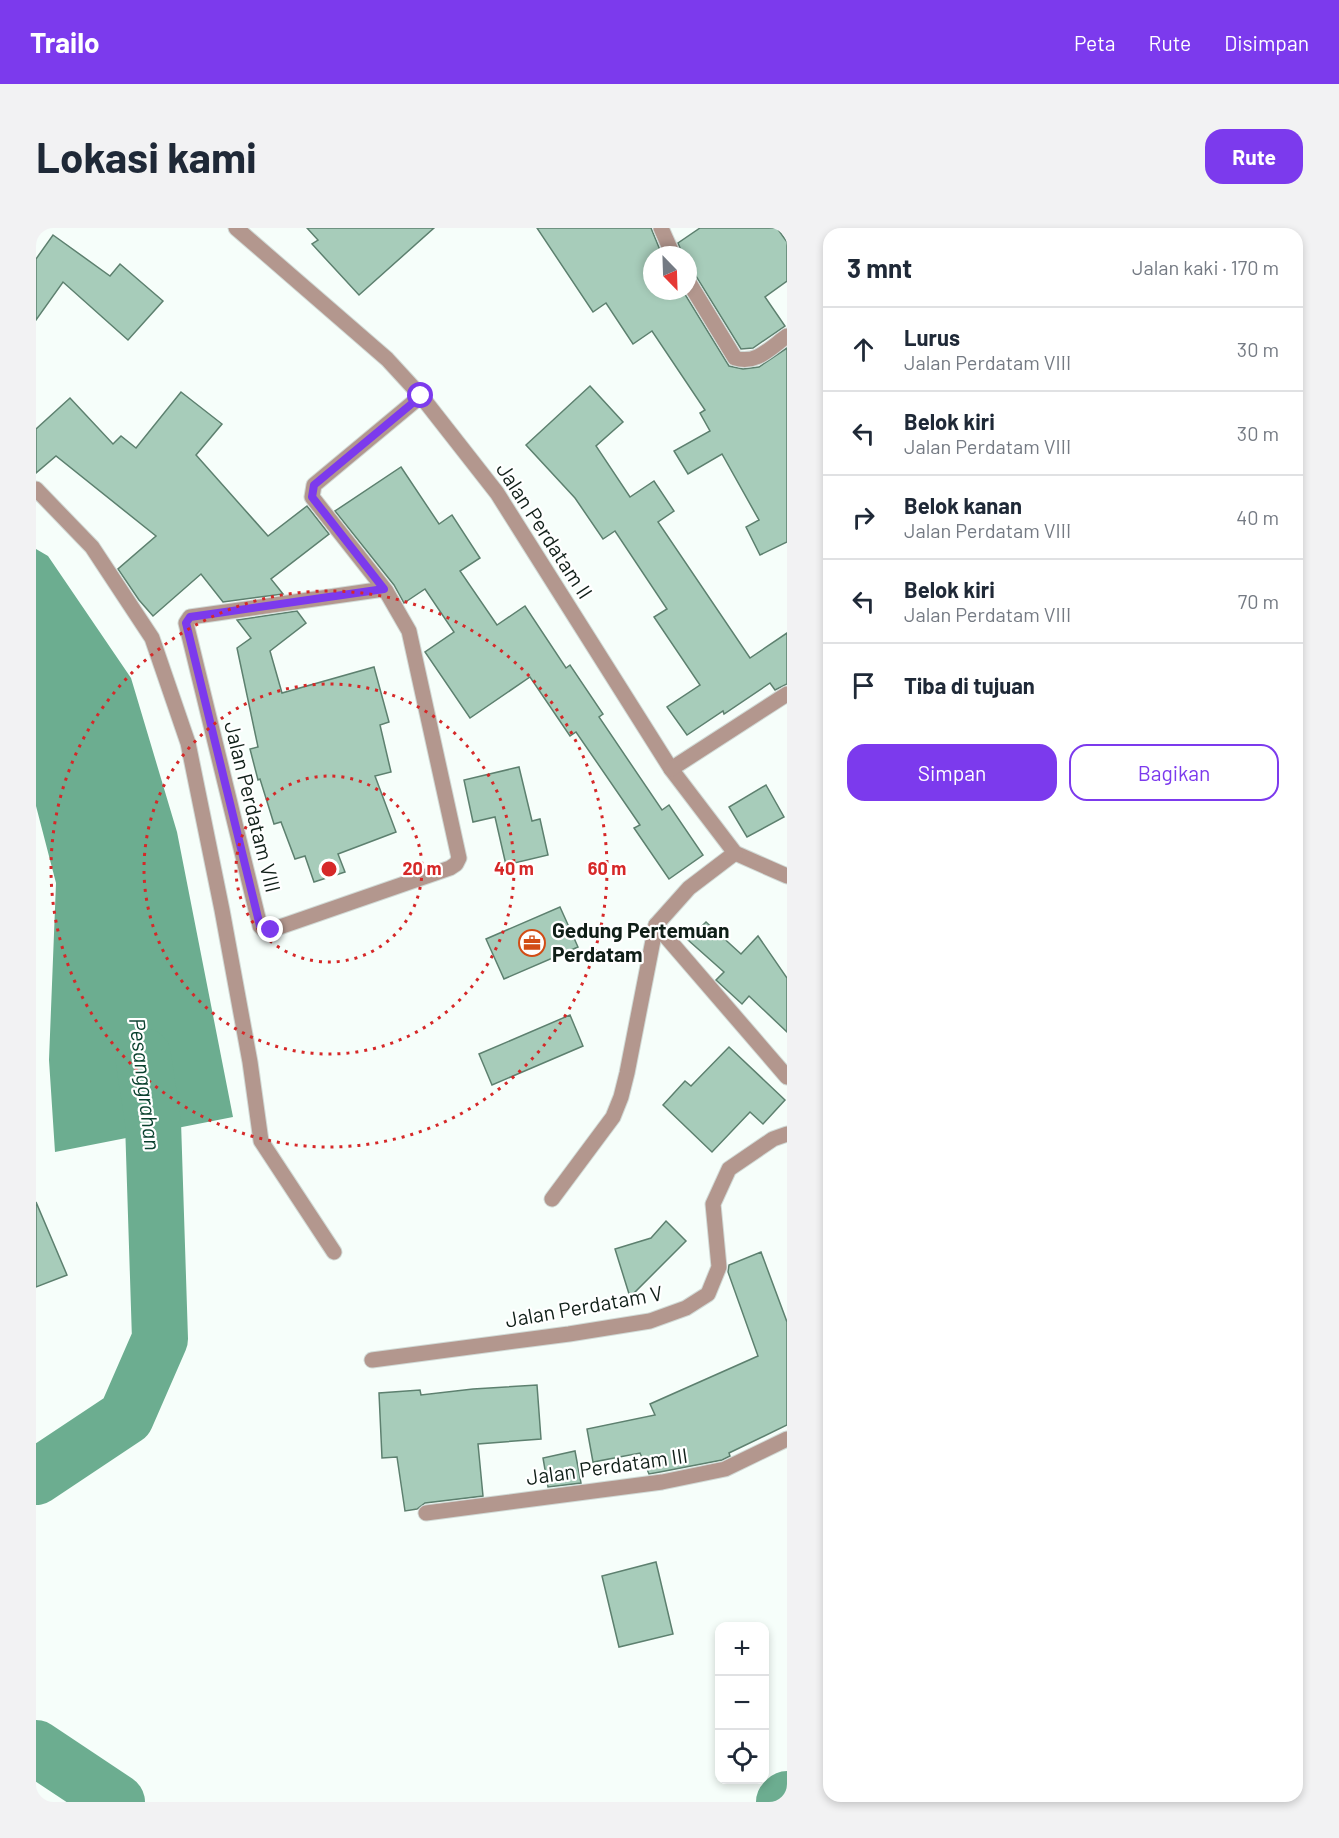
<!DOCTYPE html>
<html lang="id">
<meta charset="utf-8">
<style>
body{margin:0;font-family:Barlow,sans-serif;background:#f2f2f3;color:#1f2937}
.controls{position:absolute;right:18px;bottom:18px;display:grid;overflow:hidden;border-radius:12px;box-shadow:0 3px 9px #0003}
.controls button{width:54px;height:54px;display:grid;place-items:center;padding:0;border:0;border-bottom:2px solid #e0e1e3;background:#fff;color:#1f2937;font:30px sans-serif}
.compass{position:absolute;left:607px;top:18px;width:54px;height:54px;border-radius:50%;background:#fff;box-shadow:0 3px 9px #0003;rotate:157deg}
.stop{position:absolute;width:18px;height:18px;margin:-14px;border:4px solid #7c3aed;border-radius:50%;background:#fff}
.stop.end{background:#7c3aed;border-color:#fff;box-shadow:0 2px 6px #0008}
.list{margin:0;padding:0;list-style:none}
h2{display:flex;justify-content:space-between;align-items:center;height:78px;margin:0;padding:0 24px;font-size:26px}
h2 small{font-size:20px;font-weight:400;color:#747a83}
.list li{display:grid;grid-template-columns:39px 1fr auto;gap:18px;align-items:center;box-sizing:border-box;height:84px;padding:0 24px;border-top:2px solid #e0e1e3}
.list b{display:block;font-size:22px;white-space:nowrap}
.list p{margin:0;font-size:20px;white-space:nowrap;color:#747a83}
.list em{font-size:20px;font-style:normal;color:#747a83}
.actions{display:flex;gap:12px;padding:18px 24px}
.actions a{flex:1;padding:14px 0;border:2px solid #7c3aed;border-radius:18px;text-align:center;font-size:21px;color:#7c3aed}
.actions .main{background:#7c3aed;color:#fff}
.icon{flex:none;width:33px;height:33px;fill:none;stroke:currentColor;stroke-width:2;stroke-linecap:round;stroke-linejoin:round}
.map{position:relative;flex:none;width:751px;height:1574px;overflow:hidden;border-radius:18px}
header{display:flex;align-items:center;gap:36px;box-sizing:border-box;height:84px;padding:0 30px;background:#7c3aed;color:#fff}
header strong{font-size:28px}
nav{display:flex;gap:33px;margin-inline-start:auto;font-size:21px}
.intro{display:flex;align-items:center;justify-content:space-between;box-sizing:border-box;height:144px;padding:0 36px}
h1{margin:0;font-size:42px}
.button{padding:15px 27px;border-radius:18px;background:#7c3aed;color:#fff;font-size:21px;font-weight:700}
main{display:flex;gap:36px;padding:0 36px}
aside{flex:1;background:#fff;border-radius:18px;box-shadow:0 3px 9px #0003}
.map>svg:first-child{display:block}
.water{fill:#6cad90}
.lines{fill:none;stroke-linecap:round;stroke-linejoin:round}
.river{stroke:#6cad90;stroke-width:56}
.building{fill:#a7ccba;stroke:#5d806f;stroke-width:1.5}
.minor-casing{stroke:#d1dad6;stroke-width:17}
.minor{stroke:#b3978e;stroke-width:15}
.route{stroke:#7c3aed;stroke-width:8}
.ring{fill:none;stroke:#d62828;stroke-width:3;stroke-dasharray:3 6}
.labels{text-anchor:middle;stroke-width:4.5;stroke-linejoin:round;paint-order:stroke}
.street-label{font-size:21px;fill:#101f18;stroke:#fff}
.poi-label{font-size:21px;font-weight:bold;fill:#101f18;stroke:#fff;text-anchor:start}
.water-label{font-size:22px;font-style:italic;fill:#073f2c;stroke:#fff}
.centre{fill:#d62828;stroke:#fff;stroke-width:3}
.ring-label{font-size:18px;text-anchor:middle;font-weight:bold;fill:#d62828;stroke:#fff;stroke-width:4.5;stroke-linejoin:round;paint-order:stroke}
</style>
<header>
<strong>Trailo</strong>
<nav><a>Peta</a><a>Rute</a><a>Disimpan</a></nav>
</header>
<div class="intro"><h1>Lokasi kami</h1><a class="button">Rute</a></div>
<main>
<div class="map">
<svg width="751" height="1574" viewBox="0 0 751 1574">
<rect width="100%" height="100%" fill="#f6fefa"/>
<!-- water -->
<path class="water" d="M 0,321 L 12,328 L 95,450 L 141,604 L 197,889 L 19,924 L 13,832 L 20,655 L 0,578 Z"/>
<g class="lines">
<!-- river -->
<g class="river">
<path d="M 0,1249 L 90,1189 L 124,1111 L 117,894 L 107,828"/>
<path d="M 0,1520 L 81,1574"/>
<path d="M 748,1574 L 751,1571"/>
</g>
</g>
<!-- building -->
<g class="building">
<path d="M 271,0 L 398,0 L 323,67 L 276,16 L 282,12 Z"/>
<path d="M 501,0 L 615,0 L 626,27 L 616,27 L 616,63 L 647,63 L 693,138 L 707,141 L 723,139 L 751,120 L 751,314 L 724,327 L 710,299 L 723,292 L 686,226 L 652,246 L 638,223 L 674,203 L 664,185 L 669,182 L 616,103 L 597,116 L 570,75 L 557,84 Z"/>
<path d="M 664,0 L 741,0 L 751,14 L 751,53 L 729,69 L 749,98 L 717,120 L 705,121 L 660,48 L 652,43 L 652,27 L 647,27 L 642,15 Z"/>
<path d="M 17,7 L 74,48 L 84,36 L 127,73 L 92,112 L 27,54 L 0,92 L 0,31 Z"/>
<path d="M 554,158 L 587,194 L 560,218 L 594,269 L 618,253 L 638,283 L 622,294 L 714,430 L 751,405 L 751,456 L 739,462 L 734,455 L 688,486 L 687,483 L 651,507 L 631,479 L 664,457 L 618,389 L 631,381 L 579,303 L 567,311 L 539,270 L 490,217 Z"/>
<path d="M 145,164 L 186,196 L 160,227 L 232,308 L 271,278 L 293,306 L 235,351 L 247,366 L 187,374 L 165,346 L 117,388 L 103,372 L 82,341 L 120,308 L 20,228 L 0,245 L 0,201 L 34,170 L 77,216 L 85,208 L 100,220 Z"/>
<path d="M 365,239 L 403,296 L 416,287 L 444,330 L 424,343 L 461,397 L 489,378 L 530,440 L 534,437 L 567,486 L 563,489 L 626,582 L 633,577 L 667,627 L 633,651 L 598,600 L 604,597 L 540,504 L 534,508 L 494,449 L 434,490 L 389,424 L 418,404 L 389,361 L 368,375 L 358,357 L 299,283 Z"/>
<path d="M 261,383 L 270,395 L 234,423 L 246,465 L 338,439 L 353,494 L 344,497 L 355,544 L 339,548 L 360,604 L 302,626 L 309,644 L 278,654 L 269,628 L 259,631 L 245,594 L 238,596 L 224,551 L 222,552 L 214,521 L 222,519 L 201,420 L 215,410 L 201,392 Z"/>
<path d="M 483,539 L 496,593 L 504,591 L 512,627 L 470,637 L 459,589 L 437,594 L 428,552 Z"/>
<path d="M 730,557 L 748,589 L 711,609 L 693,579 Z"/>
<path d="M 524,679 L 542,719 L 468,751 L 450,711 Z"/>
<path d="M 670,694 L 705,726 L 722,708 L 751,750 L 751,804 L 713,768 L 706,776 L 680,752 L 688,744 L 652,712 Z"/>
<path d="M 534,787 L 547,818 L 456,857 L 443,826 Z"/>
<path d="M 693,819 L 749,872 L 727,896 L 714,884 L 676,924 L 627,877 L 649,853 L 655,858 Z"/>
<path d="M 0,974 L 31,1047 L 0,1059 Z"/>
<path d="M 630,993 L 650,1013 L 594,1069 L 579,1021 L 615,1010 Z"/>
<path d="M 725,1024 L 751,1094 L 751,1197 L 693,1225 L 694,1228 L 686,1232 L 624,1244 L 613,1246 L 604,1225 L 557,1234 L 551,1201 L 619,1187 L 614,1176 L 722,1128 L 692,1044 L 693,1037 Z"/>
<path d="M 501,1157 L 505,1211 L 442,1216 L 447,1268 L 389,1275 L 381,1281 L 369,1283 L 361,1229 L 346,1230 L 343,1165 L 384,1162 L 385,1167 L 437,1161 Z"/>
<path d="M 539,1223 L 545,1255 L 512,1259 L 507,1230 Z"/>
<path d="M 620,1334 L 637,1406 L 583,1419 L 566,1348 Z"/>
</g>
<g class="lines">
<defs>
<g id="minor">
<path d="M 200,0 L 351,131 L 385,168 L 461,265 L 635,541 L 699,625 L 751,648"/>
<path d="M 625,0 L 637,27"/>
<path d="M 652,53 L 699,130 C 720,137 734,120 751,108"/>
<path d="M 0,261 L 56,319 L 116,410 L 152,515 L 186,682 L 214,834 L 225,913 L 298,1024"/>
<path d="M 348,361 L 154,389 L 150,395 L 224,698 L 228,702 L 235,702 L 414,640 L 420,636 L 423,630 L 373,403 L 350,363 L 276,269 L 278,257 L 385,168"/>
<path d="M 635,541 L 751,466"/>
<path d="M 620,697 L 751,849"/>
<path d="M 516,971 L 577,889 L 585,869 L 591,845 L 620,697 L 653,660 L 699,625"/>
<path d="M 336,1132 L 533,1106 L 614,1093 L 650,1080 L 672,1066 L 683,1039 L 677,976 L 693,941 L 737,911 L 751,906"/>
<path d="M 390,1285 L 626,1254 L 689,1241 L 751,1211"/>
</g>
</defs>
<!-- minor casing -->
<use href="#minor" class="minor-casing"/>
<!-- minor -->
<use href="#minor" class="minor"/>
</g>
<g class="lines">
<!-- route -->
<path class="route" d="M 235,702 L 228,702 L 224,698 L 150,395 L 154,389 L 348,361 L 276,269 L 278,257 L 385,168"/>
</g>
<!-- distance rings -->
<g class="ring">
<circle cx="293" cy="641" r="93"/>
<circle cx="293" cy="641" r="185"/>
<circle cx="293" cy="641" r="278"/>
</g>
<!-- icons -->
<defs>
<symbol id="office-ring" viewBox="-11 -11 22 22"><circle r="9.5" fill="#fff" stroke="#d24c15" stroke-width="1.5"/><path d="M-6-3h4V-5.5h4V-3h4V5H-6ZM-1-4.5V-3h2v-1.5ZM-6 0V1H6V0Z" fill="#d24c15"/></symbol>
</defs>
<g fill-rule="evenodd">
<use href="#office-ring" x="481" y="700" width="30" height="30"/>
</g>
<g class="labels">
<!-- street labels -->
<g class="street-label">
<text transform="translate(508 303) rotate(57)" y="7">Jalan Perdatam II</text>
<text transform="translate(216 579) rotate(76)" y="7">Jalan Perdatam VIII</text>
<text transform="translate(548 1079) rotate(-10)" y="7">Jalan Perdatam V</text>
<text transform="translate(571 1239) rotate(-8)" y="7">Jalan Perdatam III</text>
</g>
<!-- poi labels -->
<g class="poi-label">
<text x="516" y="710">Gedung Pertemuan<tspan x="516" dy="24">Perdatam</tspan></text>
</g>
<!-- water labels -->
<g class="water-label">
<text transform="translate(109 856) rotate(83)" y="8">Pesanggrahan</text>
</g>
</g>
<circle cx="293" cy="641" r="9" class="centre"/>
<g class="ring-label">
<text x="386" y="647">20 m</text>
<text x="478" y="647">40 m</text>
<text x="571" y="647">60 m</text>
</g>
</svg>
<div class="controls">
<button>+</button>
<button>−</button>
<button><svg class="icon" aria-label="locate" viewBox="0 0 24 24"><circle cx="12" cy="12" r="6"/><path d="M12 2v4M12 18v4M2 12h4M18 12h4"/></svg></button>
</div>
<svg class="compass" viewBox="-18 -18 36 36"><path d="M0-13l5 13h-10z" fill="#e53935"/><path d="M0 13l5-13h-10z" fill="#747a83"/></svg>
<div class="stop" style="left:385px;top:168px"></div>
<div class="stop end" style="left:235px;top:702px"></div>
</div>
<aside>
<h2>3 mnt<small>Jalan kaki · 170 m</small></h2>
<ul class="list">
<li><svg class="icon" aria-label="ahead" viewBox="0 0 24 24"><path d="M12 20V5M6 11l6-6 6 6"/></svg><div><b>Lurus</b><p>Jalan Perdatam VIII</p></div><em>30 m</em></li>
<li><svg class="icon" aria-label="left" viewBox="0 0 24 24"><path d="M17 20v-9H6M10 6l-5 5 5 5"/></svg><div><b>Belok kiri</b><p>Jalan Perdatam VIII</p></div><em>30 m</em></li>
<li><svg class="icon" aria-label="right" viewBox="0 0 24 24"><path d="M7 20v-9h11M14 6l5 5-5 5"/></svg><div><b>Belok kanan</b><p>Jalan Perdatam VIII</p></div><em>40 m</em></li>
<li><svg class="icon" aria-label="left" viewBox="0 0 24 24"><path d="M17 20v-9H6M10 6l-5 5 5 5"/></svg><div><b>Belok kiri</b><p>Jalan Perdatam VIII</p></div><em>70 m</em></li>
<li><svg class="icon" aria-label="arrive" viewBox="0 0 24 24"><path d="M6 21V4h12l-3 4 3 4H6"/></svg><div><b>Tiba di tujuan</b></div></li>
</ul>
<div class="actions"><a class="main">Simpan</a><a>Bagikan</a></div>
</aside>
</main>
